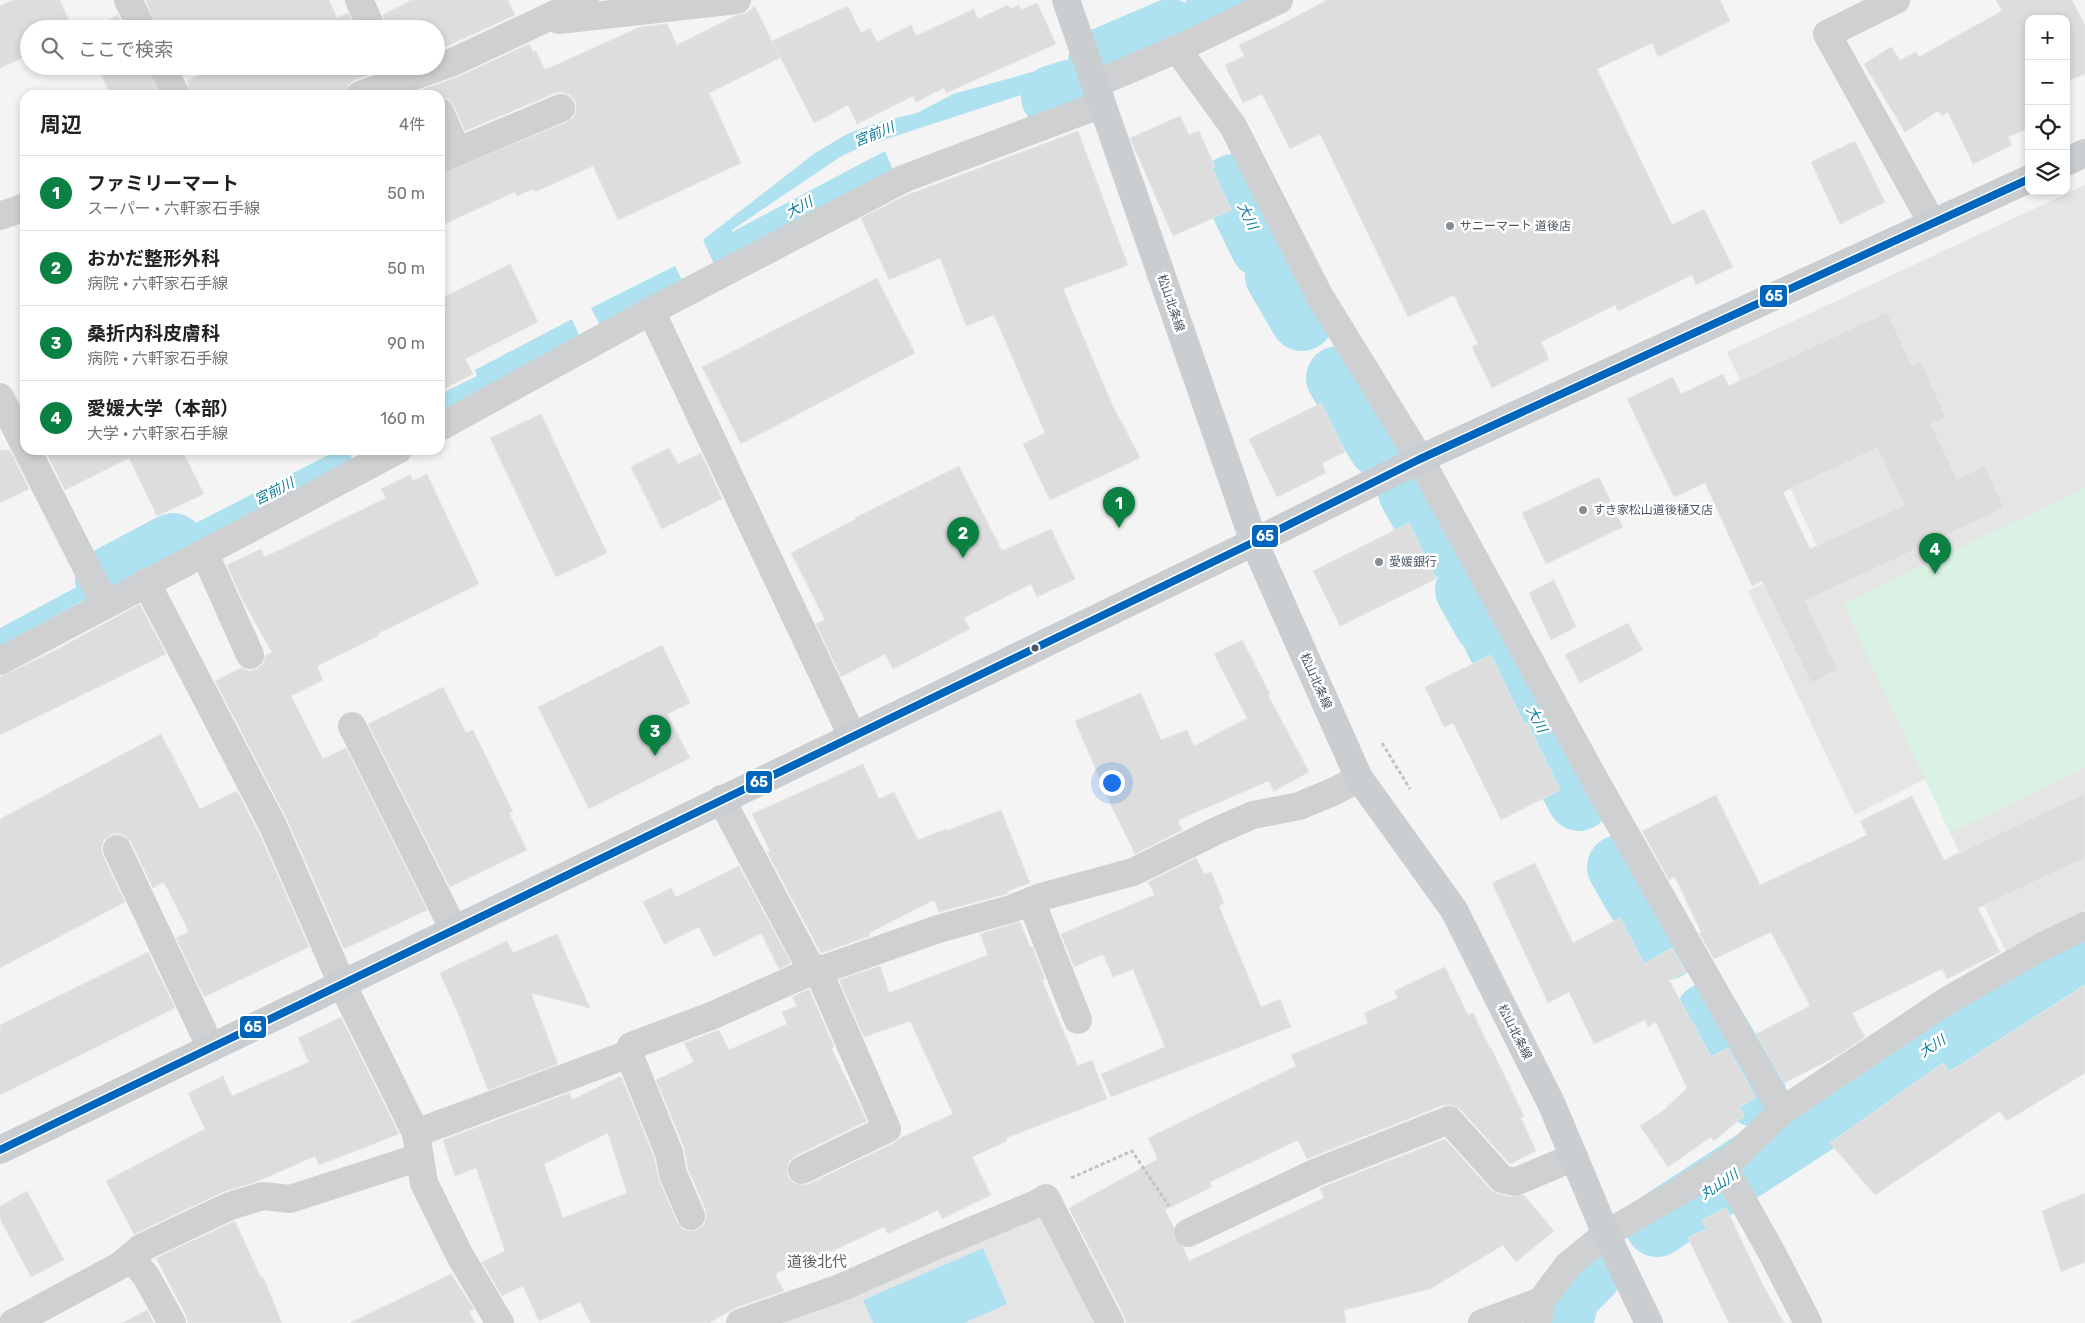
<!DOCTYPE html>
<html lang="ja">
<meta charset="utf-8">
<style>
body{margin:0;font-family:Rubik,"Noto Sans JP",sans-serif;background:#f2f2f2;color:#222}
.controls{position:absolute;right:15px;top:15px;display:grid;overflow:hidden;border-radius:10px;box-shadow:0 2px 8px #0003}
.controls button{width:45px;height:45px;display:grid;place-items:center;padding:0;border:0;border-bottom:1px solid #e0e0e0;background:#fff;color:#222;font:25px sans-serif}
.you{position:absolute;left:1111px;top:782px;width:18px;height:18px;margin:-12px;border:4px solid #fff;border-radius:50%;background:#1a73e8;box-shadow:0 0 0 8px #1a73e833}
.badge{display:grid;place-items:center;width:32px;height:32px;border-radius:50%;background:#0b8043;color:#fff;font-size:16px;font-weight:700}
.pin{position:absolute;translate:-50% -41px;filter:drop-shadow(0 1px 2px #0008)}
.pin::after{content:'';position:absolute;top:26px;width:18px;height:15px;background:inherit;clip-path:polygon(0 0,100% 0,50% 100%)}
.list{margin:0;padding:0;list-style:none}
h2{display:flex;justify-content:space-between;align-items:center;height:65px;margin:0;padding:0 20px;font-size:21px}
h2 small{font-size:16px;font-weight:400;color:#767676}
.list li{display:grid;grid-template-columns:32px 1fr auto;gap:15px;align-items:center;box-sizing:border-box;height:75px;padding:0 20px;border-top:1px solid #e0e0e0}
.list b{display:block;font-size:19px;white-space:nowrap}
.list p{margin:0;font-size:16px;white-space:nowrap;color:#767676}
.list em{font-size:16px;font-style:normal;color:#767676}
.icon{flex:none;width:28px;height:28px;fill:none;stroke:currentColor;stroke-width:2;stroke-linecap:round;stroke-linejoin:round}
.map{position:relative;flex:none;width:2085px;height:1323px;overflow:hidden}
.search{position:absolute;background:#fff;box-shadow:0 2px 8px #0003;left:20px;top:20px;width:425px;height:55px;display:flex;align-items:center;gap:12px;box-sizing:border-box;padding:0 18px;border-radius:28px;color:#767676;font-size:19px}
.panel{position:absolute;background:#fff;box-shadow:0 2px 8px #0003;left:20px;top:90px;width:425px;height:365px;border-radius:15px}
.map>svg:first-child{display:block}
.education{fill:#e6e5e6}
.green{fill:#d9f2e3}
.water{fill:#aee2f0}
.lines{fill:none;stroke-linecap:round;stroke-linejoin:round}
.river{stroke:#aee2f0;stroke-width:64}
.building{fill:#ddddde;stroke:#e5e6e7;fill-rule:evenodd}
.path{stroke:#bcc7c4;stroke-width:3;stroke-dasharray:4 2.5;stroke-linecap:butt}
.minor{stroke:#ced0d2;stroke-width:28}
.major{stroke:#caced1;stroke-width:28}
.bus-1-casing{stroke:#fff;stroke-width:11}
.bus-1{stroke:#0065bd;stroke-width:8}
.poi-dot{fill:#868d94;stroke:#fff;stroke-width:2}
.bus-dot{fill:#4a5661;stroke:#fff;stroke-width:2}
.labels{text-anchor:middle;stroke-width:5;stroke-linejoin:round;paint-order:stroke}
.poi-label{font-size:12px;fill:#4a5661;stroke:#fff;text-anchor:start}
.street-label{font-size:12px;fill:#4a5661;stroke:#fff}
.water-label{font-size:14px;font-style:italic;fill:#0c7c9b;stroke:#fff}
.quarter-label{font-size:15px;fill:#5f6368;stroke:#fff}
.line-badge{stroke:#fff;stroke-width:2}
.badge-label{font-size:14px;text-anchor:middle;font-weight:bold;fill:#fff}
</style>
<div class="map">
<svg width="2085" height="1323" viewBox="0 0 2085 1323">
<rect width="100%" height="100%" fill="#f4f4f4"/>
<!-- education -->
<g class="education">
<path d="M 2085,185 L 2085,911 L 2006,952 L 1925,779 L 1855,815 L 1748,591 L 1822,557 L 1727,352 Z"/>
<path d="M 1050,1213 L 1104,1323 L 782,1323 Z"/>
</g>
<!-- green -->
<path class="green" d="M 2085,488 L 2085,768 L 1950,833 L 1843,604 Z"/>
<!-- water -->
<g class="water">
<path d="M 1068,62 L 1073,78 L 859,148 L 840,157 L 732,230 L 732,232 L 885,151 L 893,170 L 714,264 L 703,240 L 815,153 L 847,134 L 879,122 L 917,113 L 953,94 Z"/>
<path d="M 675,266 L 684,284 L 601,327 L 591,308 Z"/>
<path d="M 572,319 L 580,337 L 444,409 L 440,402 L 440,394 L 477,376 L 475,370 Z"/>
<path d="M 338,450 L 348,450 L 353,461 L 203,538 L 196,523 Z"/>
<path d="M 82,584 L 90,597 L 0,646 L 0,628 Z"/>
<path d="M 983,1248 L 1007,1304 L 964,1323 L 873,1323 L 863,1300 Z"/>
</g>
<g class="lines">
<!-- river -->
<g class="river">
<path d="M 1217,9 L 1236,0"/>
<path d="M 1100,61 L 1170,31"/>
<path d="M 1053,97 L 1069,92"/>
<path d="M 1233,186 L 1262,246"/>
<path d="M 1277,276 L 1302,319"/>
<path d="M 1338,378 L 1380,446"/>
<path d="M 1410,492 L 1440,545"/>
<path d="M 107,580 L 173,545"/>
<path d="M 1467,590 L 1485,622"/>
<path d="M 1495,638 L 1579,799"/>
<path d="M 1619,867 L 1638,900"/>
<path d="M 1647,914 L 1667,948"/>
<path d="M 1707,1015 L 1755,1095"/>
<path d="M 1657,1225 L 2001,1001 L 2085,954"/>
<path d="M 1561,1323 L 1568,1295 L 1590,1273"/>
</g>
</g>
<!-- building -->
<g class="building">
<path d="M 13,0 L 60,0 L 73,29 L 29,29 L 29,55 L 0,68 L 0,6 Z"/>
<path d="M 148,0 L 329,0 L 337,18 L 348,13 L 355,29 L 157,29 L 146,1 Z"/>
<path d="M 411,0 L 508,0 L 515,15 L 436,51 L 436,29 L 387,29 L 383,15 Z"/>
<path d="M 1327,0 L 1720,0 L 1730,21 L 1658,57 L 1652,43 L 1597,69 L 1672,225 L 1704,209 L 1733,267 L 1696,285 L 1692,275 L 1618,311 L 1615,305 L 1541,342 L 1549,359 L 1492,388 L 1472,347 L 1478,344 L 1454,295 L 1408,317 L 1320,134 L 1290,149 L 1262,94 L 1243,103 L 1225,65 L 1244,56 L 1239,45 L 1280,25 Z"/>
<path d="M 1996,0 L 2072,0 L 2085,25 L 2085,74 L 2066,82 L 2066,19 L 2029,19 L 2029,128 L 2008,137 L 2012,145 L 1973,164 L 1948,112 L 1942,116 L 1938,111 L 1905,132 L 1864,64 L 1891,47 L 1900,60 L 1916,52 L 1919,57 L 2002,11 Z"/>
<path d="M 1037,3 L 1056,44 L 946,93 L 944,88 L 916,102 L 913,96 L 857,124 L 848,105 L 814,123 L 772,41 L 848,6 L 861,33 L 870,28 L 877,42 L 911,25 L 916,36 L 974,9 L 978,19 L 1008,5 L 1010,9 L 1019,5 L 1021,10 Z"/>
<path d="M 755,6 L 780,58 L 709,93 L 741,163 L 618,220 L 593,166 L 535,192 L 533,189 L 517,196 L 515,192 L 440,226 L 440,174 L 567,122 L 574,117 L 576,109 L 576,102 L 570,95 L 562,92 L 555,93 L 465,131 L 454,106 L 449,99 L 440,97 L 440,95 L 407,95 L 460,76 L 529,44 L 533,52 L 536,51 L 545,70 L 640,27 L 667,24 L 677,45 L 735,16 L 746,13 Z"/>
<path d="M 118,15 L 125,29 L 91,29 Z"/>
<path d="M 97,66 L 147,66 L 159,95 L 111,95 Z"/>
<path d="M 217,66 L 394,66 L 354,80 L 348,85 L 345,95 L 191,95 L 187,81 Z"/>
<path d="M 1180,116 L 1189,135 L 1199,131 L 1215,167 L 1212,168 L 1231,210 L 1173,236 L 1130,138 Z"/>
<path d="M 1078,131 L 1128,265 L 1063,289 L 1111,402 L 1140,458 L 1050,500 L 1023,444 L 1045,433 L 994,315 L 966,326 L 940,258 L 889,280 L 861,218 L 907,195 Z"/>
<path d="M 1855,141 L 1885,202 L 1840,224 L 1811,162 Z"/>
<path d="M 510,264 L 538,322 L 465,359 L 473,374 L 440,391 L 440,299 Z"/>
<path d="M 877,278 L 915,353 L 741,444 L 702,367 Z"/>
<path d="M 1887,312 L 1912,366 L 1921,362 L 1946,417 L 1931,424 L 1957,479 L 1985,466 L 2004,508 L 1805,601 L 1838,670 L 1811,683 L 1762,581 L 1752,586 L 1705,483 L 1674,497 L 1627,399 L 1673,377 L 1681,394 L 1723,374 L 1729,386 ZM 1877,448 L 1904,505 L 1810,549 L 1783,492 Z"/>
<path d="M 1321,403 L 1345,452 L 1322,463 L 1326,473 L 1277,497 L 1249,439 Z"/>
<path d="M 541,414 L 607,553 L 556,577 L 490,438 Z"/>
<path d="M 669,448 L 678,464 L 701,453 L 722,499 L 662,529 L 631,467 Z"/>
<path d="M 0,450 L 10,450 L 29,489 L 0,503 Z"/>
<path d="M 45,450 L 182,450 L 204,494 L 157,516 L 129,458 L 65,490 Z"/>
<path d="M 959,466 L 1002,551 L 1051,529 L 1075,579 L 1037,597 L 1031,584 L 964,618 L 970,629 L 893,669 L 885,654 L 841,677 L 816,624 L 825,620 L 791,553 L 856,519 L 855,518 Z"/>
<path d="M 427,474 L 479,584 L 377,634 L 378,636 L 317,666 L 323,680 L 291,696 L 323,759 L 346,748 L 427,910 L 344,949 L 287,819 L 215,681 L 241,668 L 249,671 L 257,669 L 263,664 L 265,656 L 272,652 L 243,601 L 227,565 L 261,549 L 265,557 L 386,498 L 381,489 L 410,475 L 413,481 Z"/>
<path d="M 1599,477 L 1623,527 L 1546,564 L 1522,513 Z"/>
<path d="M 1409,523 L 1436,579 L 1340,626 L 1313,571 Z"/>
<path d="M 1554,580 L 1576,627 L 1551,640 L 1529,593 Z"/>
<path d="M 140,604 L 166,654 L 0,735 L 0,677 L 58,649 Z"/>
<path d="M 1628,623 L 1643,650 L 1580,683 L 1565,655 Z"/>
<path d="M 1242,640 L 1270,694 L 1268,695 L 1309,772 L 1274,791 L 1269,781 L 1178,820 L 1182,830 L 1135,854 L 1111,805 L 1075,721 L 1141,693 L 1161,740 L 1187,730 L 1194,746 L 1247,718 L 1214,654 Z"/>
<path d="M 662,645 L 690,703 L 667,714 L 690,758 L 589,809 L 538,707 Z"/>
<path d="M 1491,655 L 1524,724 L 1527,723 L 1560,790 L 1501,820 L 1453,723 L 1444,727 L 1425,687 Z"/>
<path d="M 443,687 L 466,733 L 473,730 L 513,812 L 509,813 L 527,850 L 450,887 L 368,724 Z"/>
<path d="M 161,734 L 200,809 L 237,791 L 259,833 L 309,947 L 204,997 L 176,938 L 189,932 L 164,882 L 153,888 L 131,842 L 125,836 L 118,833 L 110,835 L 104,840 L 101,848 L 103,856 L 125,902 L 0,968 L 0,819 Z"/>
<path d="M 863,764 L 879,799 L 894,792 L 918,840 L 946,829 L 946,831 L 1001,810 L 1030,883 L 1008,891 L 1008,893 L 1006,894 L 939,912 L 934,900 L 869,933 L 870,936 L 821,953 L 767,852 L 770,851 L 752,814 Z"/>
<path d="M 2085,793 L 2085,858 L 1978,908 L 2000,952 L 1947,979 L 1942,969 L 1852,1013 L 1865,1037 L 1835,1057 L 1784,1083 L 1756,1034 L 1810,1006 L 1771,932 L 1714,959 L 1699,933 L 1701,932 L 1675,877 L 1669,880 L 1642,831 L 1716,795 L 1760,885 L 1867,835 L 1860,821 L 1912,796 L 1944,860 Z"/>
<path d="M 1196,858 L 1204,874 L 1211,872 L 1224,903 L 1219,906 L 1261,1007 L 1280,999 L 1291,1027 L 1111,1097 L 1101,1074 L 1165,1047 L 1133,969 L 1113,977 L 1103,954 L 1074,967 L 1061,934 L 1155,895 L 1148,882 Z"/>
<path d="M 1535,863 L 1573,943 L 1620,918 L 1644,964 L 1672,948 L 1686,972 L 1669,980 L 1711,1057 L 1728,1048 L 1756,1098 L 1739,1107 L 1744,1116 L 1714,1141 L 1711,1137 L 1668,1167 L 1640,1126 L 1663,1111 L 1687,1088 L 1656,1022 L 1648,1027 L 1645,1020 L 1594,1044 L 1569,992 L 1548,1003 L 1492,883 Z"/>
<path d="M 739,866 L 791,963 L 779,969 L 761,933 L 714,957 L 699,927 L 664,944 L 643,902 L 671,888 L 676,897 Z"/>
<path d="M 1020,922 L 1030,947 L 1032,946 L 1045,979 L 1042,980 L 1078,1066 L 1092,1060 L 1107,1099 L 1006,1138 L 1007,1141 L 972,1157 L 991,1195 L 942,1219 L 938,1210 L 888,1234 L 884,1227 L 830,1252 L 829,1250 L 775,1274 L 784,1291 L 735,1308 L 709,1323 L 591,1323 L 580,1302 L 539,1321 L 523,1286 L 502,1296 L 482,1262 L 505,1251 L 476,1168 L 455,1176 L 443,1140 L 569,1093 L 572,1100 L 621,1076 L 654,1157 L 659,1180 L 677,1222 L 682,1229 L 689,1231 L 697,1230 L 704,1225 L 706,1218 L 706,1210 L 688,1169 L 684,1147 L 656,1080 L 694,1062 L 684,1043 L 719,1030 L 729,1050 L 787,1024 L 782,1012 L 797,1006 L 792,997 L 809,989 L 834,1047 L 831,1048 L 867,1121 L 795,1156 L 789,1161 L 787,1168 L 788,1177 L 794,1183 L 800,1185 L 809,1184 L 894,1143 L 900,1138 L 953,1114 L 910,1021 L 864,1037 L 839,980 L 880,966 L 889,993 L 988,955 L 980,934 ZM 608,1133 L 627,1193 L 563,1218 L 544,1164 Z"/>
<path d="M 557,934 L 590,1008 L 531,993 L 558,1064 L 488,1090 L 460,1018 L 440,973 L 507,941 L 513,953 Z"/>
<path d="M 148,952 L 175,1008 L 0,1095 L 0,1025 Z"/>
<path d="M 1445,967 L 1468,1015 L 1473,1013 L 1490,1048 L 1491,1048 L 1524,1116 L 1521,1118 L 1536,1151 L 1510,1164 L 1461,1110 L 1452,1105 L 1443,1105 L 1307,1159 L 1298,1140 L 1210,1182 L 1212,1187 L 1165,1210 L 1174,1228 L 1174,1239 L 1183,1247 L 1189,1261 L 1324,1198 L 1320,1188 L 1445,1139 L 1490,1189 L 1498,1194 L 1511,1197 L 1524,1195 L 1554,1231 L 1516,1262 L 1503,1245 L 1430,1289 L 1344,1310 L 1346,1323 L 1126,1323 L 1124,1316 L 1069,1208 L 1158,1159 L 1148,1138 L 1296,1066 L 1291,1055 L 1368,1023 L 1364,1013 L 1398,998 L 1394,991 Z"/>
<path d="M 2085,985 L 2085,1073 L 2007,1121 L 2000,1111 L 1875,1195 L 1830,1143 L 1943,1063 L 1949,1072 Z"/>
<path d="M 341,1017 L 399,1134 L 319,1165 L 315,1156 L 256,1182 L 223,1192 L 134,1234 L 106,1181 L 205,1129 L 188,1093 L 223,1076 L 232,1096 L 309,1062 L 298,1038 Z"/>
<path d="M 27,1191 L 64,1260 L 31,1277 L 0,1219 L 0,1206 Z"/>
<path d="M 2085,1193 L 2085,1262 L 2061,1272 L 2042,1211 Z"/>
<path d="M 1726,1208 L 1762,1283 L 1784,1323 L 1729,1323 L 1688,1238 L 1707,1229 L 1702,1220 Z"/>
<path d="M 235,1221 L 261,1278 L 263,1277 L 282,1323 L 188,1323 L 186,1315 L 156,1258 Z"/>
<path d="M 451,1274 L 474,1309 L 469,1311 L 475,1323 L 350,1323 Z"/>
<path d="M 147,1310 L 154,1323 L 122,1323 Z"/>
</g>
<g class="lines">
<!-- path -->
<g class="path">
<path d="M 1382,743 L 1410,789"/>
<path d="M 1071,1178 L 1132,1151 L 1169,1206"/>
</g>
<!-- minor -->
<g class="minor">
<path d="M 128,0 L 142,29"/>
<path d="M 359,0 L 372,29"/>
<path d="M 1896,0 L 1827,34 L 1932,223"/>
<path d="M 559,20 L 737,0"/>
<path d="M 1177,49 L 1233,126 L 1319,295 L 1420,459 L 1591,773 L 1782,1111"/>
<path d="M 162,66 L 176,95"/>
<path d="M 1095,84 L 1177,49 L 1279,0"/>
<path d="M 360,95 L 453,62 L 585,0"/>
<path d="M 440,112 L 457,151"/>
<path d="M 440,159 L 561,108"/>
<path d="M 0,216 L 25,207"/>
<path d="M 651,311 L 852,736"/>
<path d="M 0,397 L 25,446"/>
<path d="M 440,427 L 651,311 L 903,179 L 1102,104"/>
<path d="M 27,450 L 105,604"/>
<path d="M 204,552 L 250,655"/>
<path d="M 146,582 L 273,826 L 342,984 L 416,1133 L 424,1183 L 459,1254 L 500,1323"/>
<path d="M 0,661 L 398,450"/>
<path d="M 352,726 L 454,930"/>
<path d="M 721,799 L 807,961 L 821,977 L 887,1129 L 802,1170"/>
<path d="M 117,849 L 211,1048"/>
<path d="M 1031,901 L 1078,1020"/>
<path d="M 629,1054 L 669,1153 L 673,1174 L 691,1216"/>
<path d="M 416,1133 L 629,1054 L 631,1046 L 711,1016 L 814,970 L 827,968 L 938,929 L 1011,909 L 1041,897 L 1133,872 L 1216,831 L 1253,815 L 1299,806 L 1335,791 L 1359,778"/>
<path d="M 1722,1164 L 1772,1253 L 1808,1323"/>
<path d="M 1188,1233 L 1317,1172 L 1449,1120 L 1502,1179 L 1515,1182 L 1574,1157"/>
<path d="M 130,1257 L 146,1276 L 172,1323"/>
<path d="M 13,1323 L 121,1265 L 141,1248 L 230,1206 L 263,1196 L 290,1199 L 420,1157"/>
<path d="M 740,1323 L 840,1288 L 928,1249 L 1036,1204 L 1046,1198 L 1110,1323"/>
<path d="M 1482,1323 L 1541,1301"/>
<path d="M 1538,1323 L 1541,1301 L 1569,1264 L 1606,1234 L 1680,1191 L 1737,1155 L 1782,1111 L 1945,1002 L 2041,947 L 2085,926"/>
</g>
<!-- major -->
<g class="major">
<path d="M 1066,0 L 1254,542 L 1359,778 L 1454,910 L 1552,1105 L 1606,1234 L 1649,1323"/>
<path d="M 2066,162 L 2085,153"/>
<path d="M 0,1150 L 1254,542 L 1420,459 L 2029,179"/>
</g>
<defs>
<path id="bus-1" d="M 0,1150 L 1254,542 L 1420,459 L 2029,179"/>
</defs>
<!-- bus-1 casing -->
<use href="#bus-1" class="bus-1-casing"/>
<!-- bus-1 -->
<use href="#bus-1" class="bus-1"/>
</g>
<!-- markers -->
<g class="poi-dot">
<circle cx="1450" cy="226" r="5"/>
<circle cx="1583" cy="510" r="5"/>
<circle cx="1379" cy="562" r="5"/>
</g>
<circle class="bus-dot" cx="1035" cy="648" r="4.5"/>
<g class="labels">
<!-- poi labels -->
<g class="poi-label">
<text x="1460" y="230">サニーマート 道後店</text>
<text x="1593" y="514">すき家松山道後樋又店</text>
<text x="1389" y="566">愛媛銀行</text>
</g>
<!-- street labels -->
<g class="street-label">
<text transform="translate(1171 303) rotate(71)" y="4">松山北条線</text>
<text transform="translate(1316 681) rotate(66)" y="4">松山北条線</text>
<text transform="translate(1515 1032) rotate(63)" y="4">松山北条線</text>
</g>
<!-- water labels -->
<g class="water-label">
<text transform="translate(874 134) rotate(-22)" y="5">宮前川</text>
<text transform="translate(799 207) rotate(-28)" y="5">大川</text>
<text transform="translate(1248 216) rotate(64)" y="5">大川</text>
<text transform="translate(274 491) rotate(-27)" y="5">宮前川</text>
<text transform="translate(1537 719) rotate(62)" y="5">大川</text>
<text transform="translate(1932 1046) rotate(-33)" y="5">大川</text>
<text transform="translate(1719 1184) rotate(-33)" y="5">丸山川</text>
</g>
<!-- quarter labels -->
<g class="quarter-label">
<text x="817" y="1267">道後北代</text>
</g>
</g>
<g class="line-badge">
<rect x="1759" y="284" width="29" height="24" rx="5" fill="#0065bd"/>
<rect x="1251" y="524" width="28" height="24" rx="5" fill="#0065bd"/>
<rect x="745" y="770" width="28" height="24" rx="5" fill="#0065bd"/>
<rect x="239" y="1015" width="28" height="24" rx="5" fill="#0065bd"/>
</g>
<g class="badge-label">
<text x="1774" y="301">65</text>
<text x="1265" y="541">65</text>
<text x="759" y="787">65</text>
<text x="253" y="1032">65</text>
</g>
</svg>
<div class="controls">
<button>+</button>
<button>−</button>
<button><svg class="icon" aria-label="locate" viewBox="0 0 24 24"><circle cx="12" cy="12" r="6"/><path d="M12 2v4M12 18v4M2 12h4M18 12h4"/></svg></button>
<button><svg class="icon" aria-label="layers" viewBox="0 0 24 24"><path d="M12 4l9 5-9 5-9-5zM3 14l9 5 9-5"/></svg></button>
</div>
<div class="you"></div>
<div class="pin badge" style="left:1119px;top:528px">1</div>
<div class="pin badge" style="left:963px;top:558px">2</div>
<div class="pin badge" style="left:655px;top:756px">3</div>
<div class="pin badge" style="left:1935px;top:574px">4</div>
<div class="search"><svg class="icon" aria-label="search" viewBox="0 0 24 24"><circle cx="10" cy="10" r="6"/><path d="M15 15l6 6"/></svg>ここで検索</div>
<section class="panel">
<h2>周辺<small>4件</small></h2>
<ul class="list">
<li><span class="badge">1</span><div><b>ファミリーマート</b><p>スーパー · 六軒家石手線</p></div><em>50 m</em></li>
<li><span class="badge">2</span><div><b>おかだ整形外科</b><p>病院 · 六軒家石手線</p></div><em>50 m</em></li>
<li><span class="badge">3</span><div><b>桑折内科皮膚科</b><p>病院 · 六軒家石手線</p></div><em>90 m</em></li>
<li><span class="badge">4</span><div><b>愛媛大学（本部）</b><p>大学 · 六軒家石手線</p></div><em>160 m</em></li>
</ul>
</section>
</div>
